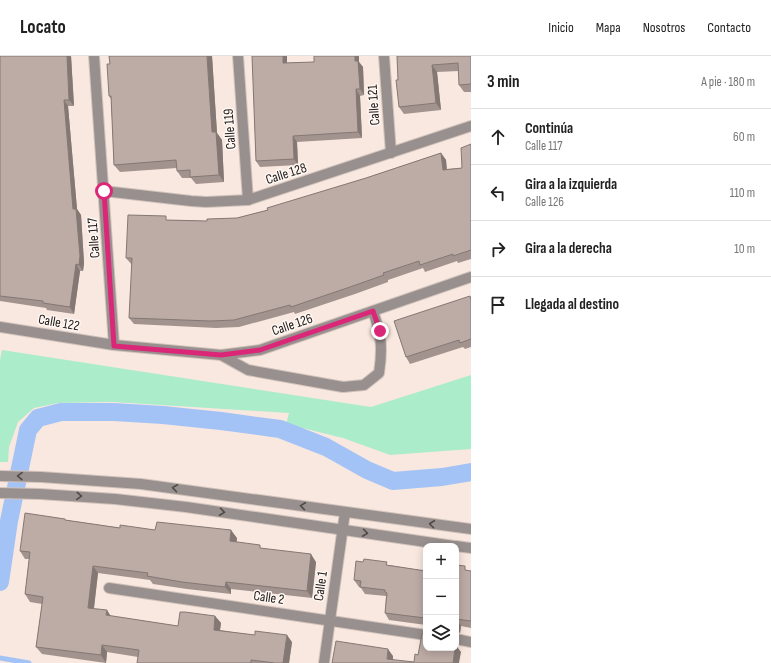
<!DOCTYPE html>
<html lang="es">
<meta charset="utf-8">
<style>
body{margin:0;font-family:"Sofia Sans Condensed",sans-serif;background:#f6f6f6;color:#222}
.controls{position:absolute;right:12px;bottom:12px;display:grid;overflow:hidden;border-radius:8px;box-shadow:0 2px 10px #0003}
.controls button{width:36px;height:36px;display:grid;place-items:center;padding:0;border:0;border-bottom:1px solid #e0e0e0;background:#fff;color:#222;font:20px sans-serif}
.stop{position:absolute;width:12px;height:12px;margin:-9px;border:3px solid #db2777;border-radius:50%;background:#fff}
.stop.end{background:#db2777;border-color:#fff;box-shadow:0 1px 4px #0008}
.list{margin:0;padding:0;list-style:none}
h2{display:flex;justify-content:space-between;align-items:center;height:52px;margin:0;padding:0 16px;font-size:17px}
h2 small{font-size:13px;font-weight:400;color:#767676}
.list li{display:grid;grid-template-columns:26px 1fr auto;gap:12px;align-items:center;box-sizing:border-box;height:56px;padding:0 16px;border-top:1px solid #e0e0e0}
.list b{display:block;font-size:15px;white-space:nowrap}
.list p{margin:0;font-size:13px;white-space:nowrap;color:#767676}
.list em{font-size:13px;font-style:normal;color:#767676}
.icon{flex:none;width:22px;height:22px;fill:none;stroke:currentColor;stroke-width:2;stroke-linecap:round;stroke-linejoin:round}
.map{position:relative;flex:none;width:471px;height:607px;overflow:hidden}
header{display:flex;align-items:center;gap:24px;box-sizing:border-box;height:56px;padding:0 20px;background:#fff;border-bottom:1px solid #e0e0e0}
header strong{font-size:19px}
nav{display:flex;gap:22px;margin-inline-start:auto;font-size:14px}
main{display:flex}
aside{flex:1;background:#fff}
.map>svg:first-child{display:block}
.green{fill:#abecca}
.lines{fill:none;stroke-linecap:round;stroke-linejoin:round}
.stream{stroke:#a3c3f6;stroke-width:5}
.canal{stroke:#a3c3f6;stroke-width:18}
.minor-casing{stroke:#d2c3bb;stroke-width:12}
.minor{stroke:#98908f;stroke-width:10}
.wall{fill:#a3938e}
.shaded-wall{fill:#847874}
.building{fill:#bdaba5;stroke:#847874}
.oneway{stroke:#4f4946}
.route{stroke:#db2777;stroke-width:5}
.labels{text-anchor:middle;stroke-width:3;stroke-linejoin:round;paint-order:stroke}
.street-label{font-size:14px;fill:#1f1916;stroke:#fef7f4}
</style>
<header>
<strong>Locato</strong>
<nav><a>Inicio</a><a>Mapa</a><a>Nosotros</a><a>Contacto</a></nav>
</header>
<main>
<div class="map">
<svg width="471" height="607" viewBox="0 0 471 607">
<rect width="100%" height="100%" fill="#f9e8df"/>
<!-- green -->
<path class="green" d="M 2,294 L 371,351 L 471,319 L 471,393 L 390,399 L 343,382 L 286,368 L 289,357 L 113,346 L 58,347 L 34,352 L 18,366 L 9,391 L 8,406 L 0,406 L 0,304 Z"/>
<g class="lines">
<!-- stream -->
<path class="stream" d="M 0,602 L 29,607"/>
<!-- canal -->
<path class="canal" d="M 0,526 L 9,465 L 28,374 L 38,362 L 61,356 L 114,356 L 163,359 L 221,365 L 280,373 L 326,391 L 367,414 L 393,425 L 442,421 L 471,416"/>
<defs>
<g id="minor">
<path d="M 94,0 L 114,289"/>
<path d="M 238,0 L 248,144"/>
<path d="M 384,0 L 391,97"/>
<path d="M 104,135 L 191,145 L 206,146 L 248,144 L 471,70"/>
<path d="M 0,271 L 114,289 L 221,299 L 260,294 L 471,221"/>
<path d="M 221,299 L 248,314 L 343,331 L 364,329 L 379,317 C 383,291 381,279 373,255"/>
<path d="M 0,420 L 41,421 L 141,428 L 471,473"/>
<path d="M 0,437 L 40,438 L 115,443 L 186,451 L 454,490"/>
<path d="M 456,490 L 471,492"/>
<path d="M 109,532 L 426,579"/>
<path d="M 456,583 L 471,586"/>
<path d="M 324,607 L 345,456"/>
</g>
</defs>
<!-- minor casing -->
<use href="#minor" class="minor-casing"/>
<!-- minor -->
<use href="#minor" class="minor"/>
</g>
<!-- wall -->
<g class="wall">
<path d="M 0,0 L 71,0 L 74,50 L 68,50 L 77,153 L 81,159 L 84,207 L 83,215 L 80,215 L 74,258 L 47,254 L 46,252 L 0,245 Z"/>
<path d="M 109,0 L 212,0 L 217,77 L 222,84 L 224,126 L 196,128 L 191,122 L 182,122 L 177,115 L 177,112 L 120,116 L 114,109 L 111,43 L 109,40 L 110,8 Z"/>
<path d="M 252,0 L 287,0 L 287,7 L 359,6 L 363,11 L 364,39 L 360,40 L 362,82 L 297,86 L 298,109 L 260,111 L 256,105 Z"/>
<path d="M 397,0 L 471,0 L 471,36 L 464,36 L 459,29 L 459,15 L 437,16 L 441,54 L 404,58 L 399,51 L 398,24 Z"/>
<path d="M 471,88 L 471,203 L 458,207 L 457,205 L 425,216 L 423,212 L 388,224 L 388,226 L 355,238 L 295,258 L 294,256 L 239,271 L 216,272 L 134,268 L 129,262 L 132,209 L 126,202 L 169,164 L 207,165 L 237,162 L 268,154 L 366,122 L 441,97 L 446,104 L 447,113 L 462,112 Z"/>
<path d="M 470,240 L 471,242 L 471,291 L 465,293 L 463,291 L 410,308 L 406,301 Z"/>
<path d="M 66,464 L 120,472 L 155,474 L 237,482 L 236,486 L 316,506 L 312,542 L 231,533 L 231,538 L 187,533 L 153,528 L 150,524 L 98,517 L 94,553 L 110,560 L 178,570 L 215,560 L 221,567 L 220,574 L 292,586 L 289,607 L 137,607 L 138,601 L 107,596 L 106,607 L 42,598 L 36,591 L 42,548 L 30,546 L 25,538 L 29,503 L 25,503 L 20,495 Z"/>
<path d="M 389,509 L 426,515 L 426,569 L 389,564 L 385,557 L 386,540 L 365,538 L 361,532 L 359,531 L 354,524 Z"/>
<path d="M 456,509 L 468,515 L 471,515 L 471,572 L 461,570 L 460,577 L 456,577 Z"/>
</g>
<!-- shaded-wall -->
<g class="shaded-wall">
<path d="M 67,0 L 71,0 L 74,50 L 69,44 Z"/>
<path d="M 207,0 L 212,0 L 217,77 L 222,84 L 224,126 L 219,119 L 212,76 Z"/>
<path d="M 283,0 L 287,0 L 287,13 L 283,7 Z"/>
<path d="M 355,0 L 359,0 L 359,6 L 363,11 L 364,39 L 360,33 L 355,5 Z"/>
<path d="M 432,9 L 437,16 L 441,54 L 436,47 Z"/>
<path d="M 356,33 L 360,40 L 362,82 L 358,76 Z"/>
<path d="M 64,44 L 68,50 L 77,153 L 81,159 L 84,207 L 83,215 L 79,209 L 73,153 Z"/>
<path d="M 293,80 L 297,86 L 298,109 L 294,103 Z"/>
<path d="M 441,97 L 446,104 L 447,121 L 443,114 Z"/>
<path d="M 76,208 L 80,215 L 74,258 L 70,251 Z"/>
<path d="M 231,474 L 237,482 L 236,493 L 230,485 Z"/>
<path d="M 311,498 L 316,506 L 312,542 L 307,535 Z"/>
<path d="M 93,510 L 98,517 L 93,559 L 88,552 Z"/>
<path d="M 226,526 L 231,533 L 231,538 L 225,531 Z"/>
<path d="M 107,554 L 112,562 L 106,559 Z"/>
<path d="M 215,560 L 221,567 L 219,581 L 214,574 Z"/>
<path d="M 456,563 L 461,570 L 460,577 L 456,571 Z"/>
<path d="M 287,579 L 292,586 L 289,607 L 283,607 Z"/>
<path d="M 456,587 L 458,590 L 458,592 L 461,596 L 459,607 L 453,607 L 455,592 L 456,592 Z"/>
<path d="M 102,589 L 107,596 L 106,607 L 101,599 Z"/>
<path d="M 388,593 L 393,600 L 393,607 L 387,603 Z"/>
</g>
<!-- building -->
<g class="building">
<path d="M 0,0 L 67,0 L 69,44 L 64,44 L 73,153 L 76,153 L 80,200 L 79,209 L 76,208 L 70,251 L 43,247 L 43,245 L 0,240 Z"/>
<path d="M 109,0 L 207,0 L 212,76 L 216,76 L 219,119 L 190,121 L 190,114 L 177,115 L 176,104 L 114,109 L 111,40 L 109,40 L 107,8 L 110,8 Z"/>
<path d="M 252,0 L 283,0 L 283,7 L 314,6 L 314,0 L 355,0 L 355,5 L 358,5 L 360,33 L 356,33 L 358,76 L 293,80 L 294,103 L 256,105 Z"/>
<path d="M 397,0 L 471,0 L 471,28 L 459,29 L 458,7 L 432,9 L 436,47 L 399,51 L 396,24 L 398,24 Z"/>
<path d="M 471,88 L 471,194 L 453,200 L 453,198 L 420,209 L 419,205 L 383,217 L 384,219 L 350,231 L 291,251 L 290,249 L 234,264 L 211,265 L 129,262 L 132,202 L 126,202 L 128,159 L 166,160 L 166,164 L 207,165 L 207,163 L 237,162 L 268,154 L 267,152 L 366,122 L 441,97 L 443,114 L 462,112 L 461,92 Z"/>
<path d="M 470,240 L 471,244 L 471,283 L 460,287 L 459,284 L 406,301 L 394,265 Z"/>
<path d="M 25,457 L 65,463 L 65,464 L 120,472 L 120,469 L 155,474 L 157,466 L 231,474 L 230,485 L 260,489 L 260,492 L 311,498 L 307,535 L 226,526 L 225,531 L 182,526 L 147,520 L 148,517 L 93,510 L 88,552 L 107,554 L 106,559 L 178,570 L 180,556 L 185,556 L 215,560 L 214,574 L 255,579 L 255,575 L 287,579 L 283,607 L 275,607 L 251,604 L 251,607 L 137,607 L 139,594 L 102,589 L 101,599 L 36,591 L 43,541 L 25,538 L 30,496 L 20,495 Z"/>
<path d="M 364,503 L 387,506 L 386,509 L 426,515 L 426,568 L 424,566 L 425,562 L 385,557 L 387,537 L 385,536 L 385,534 L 360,531 L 361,525 L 354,524 L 356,505 L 363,506 Z"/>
<path d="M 456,509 L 465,510 L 465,514 L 471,515 L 471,565 L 456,563 L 456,565 Z"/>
<path d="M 426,576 L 426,592 L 455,592 L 453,607 L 332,607 L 336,585 L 388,593 L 387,603 L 414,606 L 415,598 L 418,599 L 422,578 Z"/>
</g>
<!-- one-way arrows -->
<defs><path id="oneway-chevron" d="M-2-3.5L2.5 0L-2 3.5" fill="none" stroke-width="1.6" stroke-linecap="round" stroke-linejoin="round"/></defs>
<g class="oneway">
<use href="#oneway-chevron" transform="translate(20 420) rotate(-178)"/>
<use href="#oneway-chevron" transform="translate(175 432) rotate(-172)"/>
<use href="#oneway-chevron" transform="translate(79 440) rotate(4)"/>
<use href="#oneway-chevron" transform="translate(303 450) rotate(-172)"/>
<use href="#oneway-chevron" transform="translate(222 456) rotate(8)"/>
<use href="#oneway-chevron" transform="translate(432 468) rotate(-173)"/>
<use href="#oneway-chevron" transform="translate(365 477) rotate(8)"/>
</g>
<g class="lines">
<!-- route -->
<path class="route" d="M 104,135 L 114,290 L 221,299 L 260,294 L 373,255 L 380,275"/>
</g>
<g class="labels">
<!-- street labels -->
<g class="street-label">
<text transform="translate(373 49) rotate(-94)" y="5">Calle 121</text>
<text transform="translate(229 73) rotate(-94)" y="5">Calle 119</text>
<text transform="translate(286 117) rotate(-18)" y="5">Calle 128</text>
<text transform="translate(93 182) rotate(-94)" y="5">Calle 117</text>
<text transform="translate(59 266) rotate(10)" y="5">Calle 122</text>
<text transform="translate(292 268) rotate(-19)" y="5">Calle 126</text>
<text transform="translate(320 530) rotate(-82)" y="5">Calle 1</text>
<text transform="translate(269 541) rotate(8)" y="5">Calle 2</text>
</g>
</g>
</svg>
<div class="controls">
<button>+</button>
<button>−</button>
<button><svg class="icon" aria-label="layers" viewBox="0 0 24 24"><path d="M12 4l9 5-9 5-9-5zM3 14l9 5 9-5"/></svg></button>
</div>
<div class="stop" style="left:104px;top:135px"></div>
<div class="stop end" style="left:380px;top:275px"></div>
</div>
<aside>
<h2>3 min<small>A pie · 180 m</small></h2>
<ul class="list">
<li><svg class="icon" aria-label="ahead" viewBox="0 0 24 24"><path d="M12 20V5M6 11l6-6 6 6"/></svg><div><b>Continúa</b><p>Calle 117</p></div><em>60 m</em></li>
<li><svg class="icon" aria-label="left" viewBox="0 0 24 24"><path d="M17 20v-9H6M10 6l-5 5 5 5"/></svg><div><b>Gira a la izquierda</b><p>Calle 126</p></div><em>110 m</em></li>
<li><svg class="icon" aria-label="right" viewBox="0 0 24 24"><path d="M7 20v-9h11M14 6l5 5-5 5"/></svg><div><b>Gira a la derecha</b></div><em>10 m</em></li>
<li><svg class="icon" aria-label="arrive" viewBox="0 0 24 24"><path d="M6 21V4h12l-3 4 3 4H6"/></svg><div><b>Llegada al destino</b></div></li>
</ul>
</aside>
</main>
